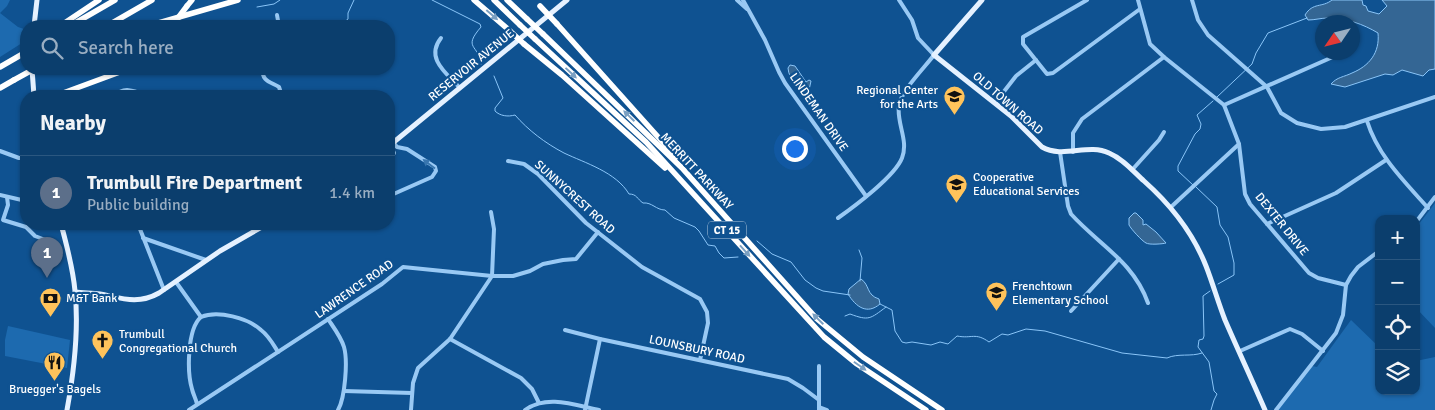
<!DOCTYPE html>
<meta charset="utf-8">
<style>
body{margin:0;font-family:Signika,sans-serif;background:#144572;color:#f1f3f6}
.controls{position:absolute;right:15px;bottom:15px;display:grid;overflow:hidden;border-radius:10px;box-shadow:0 1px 4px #0004}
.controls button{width:45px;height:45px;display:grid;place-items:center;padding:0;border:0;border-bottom:1px solid #2b5780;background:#0b3e6d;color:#f1f3f6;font:25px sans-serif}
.compass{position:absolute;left:1315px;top:15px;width:45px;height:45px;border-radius:50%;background:#0b3e6d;box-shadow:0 1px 4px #0004;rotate:235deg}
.you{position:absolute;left:794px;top:148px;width:18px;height:18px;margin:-12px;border:4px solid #fff;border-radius:50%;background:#1a73e8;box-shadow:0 0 0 8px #1a73e833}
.badge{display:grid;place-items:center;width:32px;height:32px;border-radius:50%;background:#95b2f1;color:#fff;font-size:16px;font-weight:700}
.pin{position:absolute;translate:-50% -41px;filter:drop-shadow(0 1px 2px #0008)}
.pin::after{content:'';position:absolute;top:26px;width:18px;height:15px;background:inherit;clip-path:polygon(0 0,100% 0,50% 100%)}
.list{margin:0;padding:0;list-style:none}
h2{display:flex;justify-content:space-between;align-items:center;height:65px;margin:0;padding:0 20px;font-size:21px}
h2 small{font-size:16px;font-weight:400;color:#9aaec2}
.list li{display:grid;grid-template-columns:32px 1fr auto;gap:15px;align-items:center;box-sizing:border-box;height:75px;padding:0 20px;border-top:1px solid #2b5780}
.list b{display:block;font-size:19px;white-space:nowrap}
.list p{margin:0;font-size:16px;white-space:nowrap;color:#9aaec2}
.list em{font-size:16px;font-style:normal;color:#9aaec2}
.icon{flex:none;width:28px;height:28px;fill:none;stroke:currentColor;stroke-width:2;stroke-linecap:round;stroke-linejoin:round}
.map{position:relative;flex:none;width:1435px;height:410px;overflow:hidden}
.search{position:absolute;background:#0b3e6d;box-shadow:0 1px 4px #0004;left:20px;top:20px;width:375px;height:55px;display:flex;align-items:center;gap:12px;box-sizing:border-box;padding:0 18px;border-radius:20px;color:#9aaec2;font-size:19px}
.panel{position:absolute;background:#0b3e6d;box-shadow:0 1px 4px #0004;left:20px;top:90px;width:375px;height:140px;border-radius:20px}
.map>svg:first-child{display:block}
.green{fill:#1d6aaf}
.water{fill:#346694;stroke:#8ac5f8}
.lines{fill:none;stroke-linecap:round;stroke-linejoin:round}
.stream{stroke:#8ac5f8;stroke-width:1}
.minor{stroke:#99c9f4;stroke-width:4}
.major{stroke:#e5f1ff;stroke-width:5}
.highway{stroke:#fff;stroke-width:5.5}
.highway-bridge{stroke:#fff;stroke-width:5.5}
.oneway{fill:#7ba0c2}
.oneway2{fill:#3876af}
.labels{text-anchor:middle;stroke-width:4.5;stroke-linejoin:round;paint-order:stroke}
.shield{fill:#0f5291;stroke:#b7cbde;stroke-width:1}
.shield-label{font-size:11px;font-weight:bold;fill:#fff}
.street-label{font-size:12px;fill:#fff;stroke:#0f5291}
.poi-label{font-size:12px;fill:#fff;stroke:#0f5291;text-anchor:start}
</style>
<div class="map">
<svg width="1435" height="410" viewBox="0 0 1435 410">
<rect width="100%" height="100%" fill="#0f5291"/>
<!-- green -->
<g class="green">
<path d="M 0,0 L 10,0 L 7,6 L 0,13 L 18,27 L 24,29 L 22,43 L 0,57 Z"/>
<path d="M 1435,203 L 1435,328 L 1416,308 L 1416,228 Z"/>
<path d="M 1351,320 L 1379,347 L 1379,391 L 1416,391 L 1416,361 L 1435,357 L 1435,410 L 1277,410 L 1312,366 L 1317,367 Z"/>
<path d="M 8,326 L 70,340 L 67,368 L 5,356 L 5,340 Z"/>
</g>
<!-- water -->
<g class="water">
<path d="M 1332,0 L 1362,0 L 1363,5 L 1366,6 L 1368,11 L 1379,14 L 1387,6 L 1382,0 L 1435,0 L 1435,69 L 1429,70 L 1423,76 L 1402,70 L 1393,75 L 1385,74 L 1345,87 L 1331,84 C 1337,77 1344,77 1352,73 C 1369,66 1380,53 1378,33 C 1363,24 1346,18 1328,18 C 1321,18 1315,20 1308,20 L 1305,15 C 1313,2 1322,8 1332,0 Z"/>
<path d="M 790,65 L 795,66 L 806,82 L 809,80 L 811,81 L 809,90 L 807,92 L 803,91 C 798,82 789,81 788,68 Z"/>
<path d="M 1134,213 L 1136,213 L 1143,220 L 1143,225 L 1146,224 L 1156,232 L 1166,243 C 1163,244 1149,245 1146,243 C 1142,241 1131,229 1129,225 L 1129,218 Z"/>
<path d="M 861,279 C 870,285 866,295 879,299 L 880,304 C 867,315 856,307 848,294 L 849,289 Z"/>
</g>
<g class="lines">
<!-- stream -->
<g class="stream">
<path d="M 432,0 L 480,24 L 481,27 C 462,49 479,44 481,64"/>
<path d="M 257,7 L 274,4 L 280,0"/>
<path d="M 343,26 L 343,23 L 348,19 L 348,13 L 354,0"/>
<path d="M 494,76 L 503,98 L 495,108 L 495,111 C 500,116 508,117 515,115 C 528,130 545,143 564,153 C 585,163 616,172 629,194 C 637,194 637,199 643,203 C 652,202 656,210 665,210 L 674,218 L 695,227 L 699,231 L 708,245 L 715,246 L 719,253 L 724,258 L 738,257"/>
<path d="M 1217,97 L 1252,64 L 1256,53 L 1268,33 L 1307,18"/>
<path d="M 1193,185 L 1178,171 L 1178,166 L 1195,134 L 1200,129 L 1201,124 L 1197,115 L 1213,101"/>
<path d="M 1196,187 L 1217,207 L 1220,225 L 1228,237 L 1234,263 L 1234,275 L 1218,284"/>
<path d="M 757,241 L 772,254 L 791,262 L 805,280 L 816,288 L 823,291 L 850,295"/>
<path d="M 859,250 L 862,258 L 860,281"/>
<path d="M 1210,291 L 1203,296 L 1204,336 L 1203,339 L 1199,340 L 1198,347 L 1209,362 L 1214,391 L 1217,394 L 1214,400 L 1211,410"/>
<path d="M 880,304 L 892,310 L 895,331 L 902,342 L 906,343 L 912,342 L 931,345 L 940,342 L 948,344 L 957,336 C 972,339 975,332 989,342 L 1002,334 L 1008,335 L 1026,329 L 1045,331 L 1122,353 L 1167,358 C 1178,353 1191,357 1202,353"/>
<path d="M 845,316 L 850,314 C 869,321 870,319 886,307"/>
</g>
<!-- minor -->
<g class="minor">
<path d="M 737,0 L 747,9"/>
<path d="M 743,0 L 765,40 L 779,72 L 785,83 L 866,196"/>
<path d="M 1087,0 L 1023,37 L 1023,44 L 1047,74 L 1053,73 L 1140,9"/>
<path d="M 1138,0 L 1150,44 L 1164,57 L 1224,105 L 1239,144 L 1245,194 L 1250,204 L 1309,273 L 1318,278 L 1346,285"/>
<path d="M 1192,0 L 1198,20 L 1208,35 L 1267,87 L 1281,113 L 1297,123 L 1321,129 L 1345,127 L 1435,97"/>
<path d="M 277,15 L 279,26"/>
<path d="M 441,38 C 425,58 446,73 459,87"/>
<path d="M 263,69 C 261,81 271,82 279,87 L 282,96"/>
<path d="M 116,96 C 123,85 137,92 148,96"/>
<path d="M 995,103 L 1016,76 L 1036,60"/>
<path d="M 1224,105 L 1335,56 L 1339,52"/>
<path d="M 1367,121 C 1378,156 1404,181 1428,208"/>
<path d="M 0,151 L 19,158 L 26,158"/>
<path d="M 1060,152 L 1068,206 L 1071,214 C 1099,245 1133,261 1148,303"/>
<path d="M 1073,152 L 1073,133 L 1082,119 L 1164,57"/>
<path d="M 389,160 L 394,153 L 390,145"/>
<path d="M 508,161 L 524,164 L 538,174 L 586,223 L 642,267 L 700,299 L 707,312 L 708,323 L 700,360"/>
<path d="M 1132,170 L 1159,140 L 1164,132"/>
<path d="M 0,195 L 26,201"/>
<path d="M 389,196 L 432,177 L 436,171 L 435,167 L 407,149 L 397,147 L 393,142"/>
<path d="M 7,197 L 8,205 L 3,220 L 26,227 L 35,236 L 48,241"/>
<path d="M 1171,207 L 1239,144"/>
<path d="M 838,218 C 855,206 895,176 902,158 C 909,140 896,123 899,105 C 901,91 925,67 934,55 L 918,38 L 912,20 L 899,0"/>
<path d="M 1416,222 L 1435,197"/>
<path d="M 138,224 L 164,290"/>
<path d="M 247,224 L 259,228"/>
<path d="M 1267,224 L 1336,193 L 1386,160"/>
<path d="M 370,225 L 371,224"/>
<path d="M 143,238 L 206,260"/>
<path d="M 176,282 L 201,317"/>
<path d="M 1071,311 L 1119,259"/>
<path d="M 328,319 C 334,328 341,337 344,347 C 348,361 345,398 338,410"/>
<path d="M 565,330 L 600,339 L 788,379 L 803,388 L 819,400"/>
<path d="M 450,339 L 521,378 L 532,389 L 539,403"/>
<path d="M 1240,351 L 1290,329 L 1302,334 L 1323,351"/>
<path d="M 344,391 L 412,393"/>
<path d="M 197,404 C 196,399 193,394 192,389 C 187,372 187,329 201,317 C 218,310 248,318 261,330 C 269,336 273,344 278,352"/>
<path d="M 819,407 L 827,410"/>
<path d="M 189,410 L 382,284 L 403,267 L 492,276 L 513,276 L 530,271 L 543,264 L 563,260 L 576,259 L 598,232"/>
<path d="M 411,410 L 413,383 L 418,368 L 450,339 L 492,276 L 494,229 L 491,212"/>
<path d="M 525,410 C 547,394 575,405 599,410"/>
<path d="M 585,410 L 600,339"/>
<path d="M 819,410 L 819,366"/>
<path d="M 1276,410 L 1336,333 L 1343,315 L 1346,285 L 1351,276 L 1358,267 L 1379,251"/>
</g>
<!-- major -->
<g class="major">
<path d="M 982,0 L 934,55 L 1011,116 L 1042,147 C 1063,159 1088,143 1109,153 C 1123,159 1133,171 1144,181 C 1171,205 1193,233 1206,266 C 1213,284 1218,302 1225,320 C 1238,350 1252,380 1265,410"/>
<path d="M 34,26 L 37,0"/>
<path d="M 32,69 L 34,96"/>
<path d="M 389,146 L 567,0"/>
<path d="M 61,224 C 67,246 73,268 75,291 C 79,330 74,372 67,410"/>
<path d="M 75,292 C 84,293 92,293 100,294 C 121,298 138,305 159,293 L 220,251 L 267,224"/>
</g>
<!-- highway -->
<g class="highway">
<path d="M 474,0 L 510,31"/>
<path d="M 494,0 L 520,25"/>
<path d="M 507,0 L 527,19"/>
<path d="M 187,6 L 192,0"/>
<path d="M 557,24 L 676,157"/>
<path d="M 60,26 L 99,0"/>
<path d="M 70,26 L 115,0"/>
<path d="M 107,26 L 152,0"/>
<path d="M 148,26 L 238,0"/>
<path d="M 543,34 L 682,168 L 817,319 L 863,357 L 942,410"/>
<path d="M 535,39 L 646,142 L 824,337 L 857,364 L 926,410"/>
<path d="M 524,44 L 562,75 L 665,168"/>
<path d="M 0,67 L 26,52"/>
<path d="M 0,88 L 14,80"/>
<path d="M 34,96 L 35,96"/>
<path d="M 55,96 L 128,69"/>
</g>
<!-- highway-bridge -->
<g class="highway-bridge">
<path d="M 540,6 L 557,24"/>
<path d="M 527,19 L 543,34"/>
<path d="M 520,25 L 535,39"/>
<path d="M 172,26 L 187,6"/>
<path d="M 510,31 L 524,44"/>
<path d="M 14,80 L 34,69"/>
</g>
</g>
<!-- one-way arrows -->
<defs><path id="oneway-solid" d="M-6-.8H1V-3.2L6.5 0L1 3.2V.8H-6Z" transform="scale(1.25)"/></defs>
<g class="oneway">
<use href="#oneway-solid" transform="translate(492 15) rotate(41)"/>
<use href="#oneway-solid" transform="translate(571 73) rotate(43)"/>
<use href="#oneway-solid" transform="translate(629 116) rotate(-136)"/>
<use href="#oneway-solid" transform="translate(745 251) rotate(48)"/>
<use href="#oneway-solid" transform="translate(818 319) rotate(-135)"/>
<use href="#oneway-solid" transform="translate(860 366) rotate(35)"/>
</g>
<use class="oneway2" href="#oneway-solid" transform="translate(429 164) rotate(-143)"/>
<!-- icons -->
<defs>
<symbol id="school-pin" viewBox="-11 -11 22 30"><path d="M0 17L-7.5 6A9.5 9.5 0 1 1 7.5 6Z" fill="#ffc35b" stroke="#0f5291"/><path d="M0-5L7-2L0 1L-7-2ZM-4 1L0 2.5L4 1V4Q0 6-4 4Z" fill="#111"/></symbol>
<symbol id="bank-pin" viewBox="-11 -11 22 30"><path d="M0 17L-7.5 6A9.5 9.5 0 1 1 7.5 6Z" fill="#ffc35b" stroke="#0f5291"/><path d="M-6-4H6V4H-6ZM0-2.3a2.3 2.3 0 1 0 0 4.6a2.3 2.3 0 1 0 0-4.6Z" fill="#111"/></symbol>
<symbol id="church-pin" viewBox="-11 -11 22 30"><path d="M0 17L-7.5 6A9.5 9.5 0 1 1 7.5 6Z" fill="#ffc35b" stroke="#0f5291"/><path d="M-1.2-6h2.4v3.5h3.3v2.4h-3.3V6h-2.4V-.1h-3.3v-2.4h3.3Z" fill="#111"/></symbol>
<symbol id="restaurant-pin" viewBox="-11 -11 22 30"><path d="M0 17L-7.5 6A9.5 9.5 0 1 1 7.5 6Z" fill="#ffc35b" stroke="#0f5291"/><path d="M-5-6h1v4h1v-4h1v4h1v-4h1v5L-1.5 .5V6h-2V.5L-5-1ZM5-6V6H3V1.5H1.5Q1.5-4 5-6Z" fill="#111"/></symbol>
</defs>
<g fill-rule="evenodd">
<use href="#school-pin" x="942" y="84" width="25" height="34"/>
<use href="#school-pin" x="944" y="172" width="25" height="34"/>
<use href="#school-pin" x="984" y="280" width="25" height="34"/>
<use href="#bank-pin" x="38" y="286" width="25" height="34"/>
<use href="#church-pin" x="90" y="328" width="25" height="34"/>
<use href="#restaurant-pin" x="42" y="350" width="25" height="34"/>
</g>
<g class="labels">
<!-- shield labels -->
<rect class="shield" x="708" y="221.5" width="38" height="17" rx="4"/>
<g class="shield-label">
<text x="727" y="234">CT 15</text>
</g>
<!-- street labels -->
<g class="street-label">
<text transform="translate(471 65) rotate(-39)" y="4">RESERVOIR AVENUE</text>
<text transform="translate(1008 103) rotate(41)" y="4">OLD TOWN ROAD</text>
<text transform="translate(819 112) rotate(55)" y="4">LINDEMAN DRIVE</text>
<text transform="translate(697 171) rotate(47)" y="4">MERRITT PARKWAY</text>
<text transform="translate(575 197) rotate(42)" y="4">SUNNYCREST ROAD</text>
<text transform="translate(1282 224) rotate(51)" y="4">DEXTER DRIVE</text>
<text transform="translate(354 289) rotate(-35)" y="4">LAWRENCE ROAD</text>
<text transform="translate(697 349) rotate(12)" y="4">LOUNSBURY ROAD</text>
</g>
<!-- poi labels -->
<g class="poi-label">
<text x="938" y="94" text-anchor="end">Regional Center<tspan x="938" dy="14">for the Arts</tspan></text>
<text x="973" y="181">Cooperative<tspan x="973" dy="14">Educational Services</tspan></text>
<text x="1012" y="290">Frenchtown<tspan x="1012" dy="14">Elementary School</tspan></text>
<text x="66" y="302">M&amp;T Bank</text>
<text x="119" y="338">Trumbull<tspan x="119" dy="14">Congregational Church</tspan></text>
<text x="55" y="393" text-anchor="middle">Bruegger's Bagels</text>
</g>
</g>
</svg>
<div class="controls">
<button>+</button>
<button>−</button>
<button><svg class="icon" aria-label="locate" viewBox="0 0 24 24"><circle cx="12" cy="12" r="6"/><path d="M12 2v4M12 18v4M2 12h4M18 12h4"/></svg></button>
<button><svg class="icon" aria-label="layers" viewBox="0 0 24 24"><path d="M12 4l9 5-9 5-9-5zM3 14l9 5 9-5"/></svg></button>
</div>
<svg class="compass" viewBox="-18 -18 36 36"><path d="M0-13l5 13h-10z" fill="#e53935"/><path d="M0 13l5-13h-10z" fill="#9aaec2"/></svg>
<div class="you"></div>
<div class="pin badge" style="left:47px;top:278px;background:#5c6f8a">1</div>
<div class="search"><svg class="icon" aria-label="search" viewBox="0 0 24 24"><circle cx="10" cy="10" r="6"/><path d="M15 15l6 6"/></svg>Search here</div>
<section class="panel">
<h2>Nearby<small></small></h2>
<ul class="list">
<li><span class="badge" style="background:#5c6f8a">1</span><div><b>Trumbull Fire Department</b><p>Public building</p></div><em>1.4 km</em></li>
</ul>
</section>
</div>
